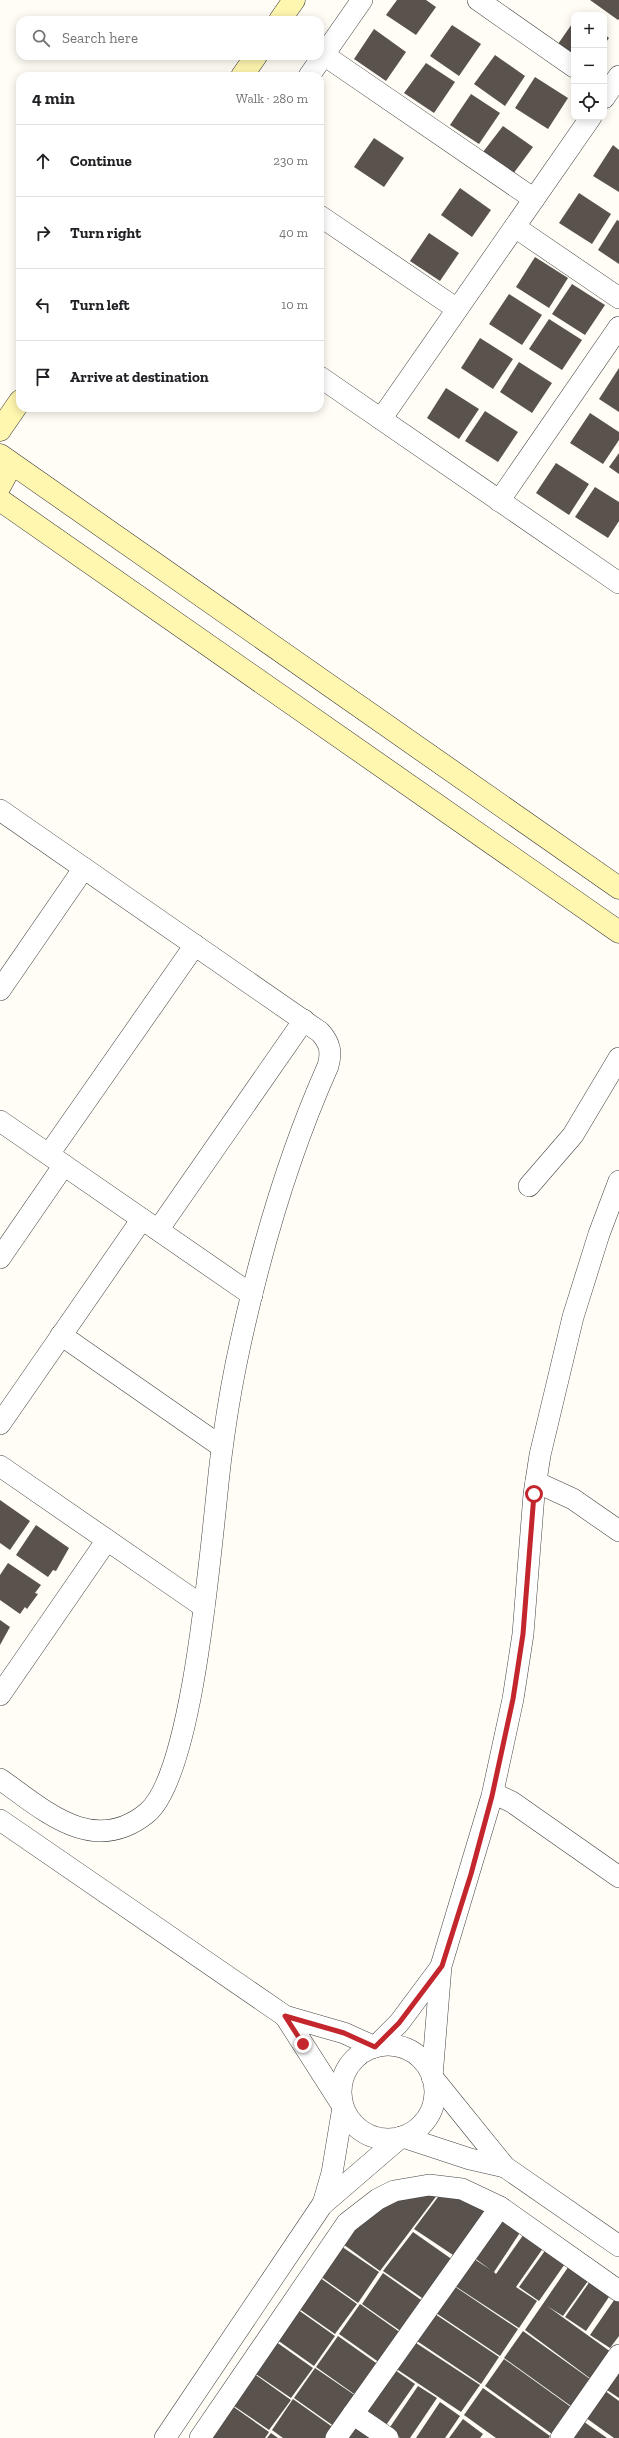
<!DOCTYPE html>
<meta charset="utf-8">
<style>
body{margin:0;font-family:"Zilla Slab",serif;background:#f6f6f6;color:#202124}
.controls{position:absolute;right:12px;top:12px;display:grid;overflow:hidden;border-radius:8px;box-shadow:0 2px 10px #0003}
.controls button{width:36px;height:36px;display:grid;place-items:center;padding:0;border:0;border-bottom:1px solid #e0e0e0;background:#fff;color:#202124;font:20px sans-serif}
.stop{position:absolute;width:12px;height:12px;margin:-9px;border:3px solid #c4262e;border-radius:50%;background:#fff}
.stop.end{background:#c4262e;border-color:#fff;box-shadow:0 1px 4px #0008}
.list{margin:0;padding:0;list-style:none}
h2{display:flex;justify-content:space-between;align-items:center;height:52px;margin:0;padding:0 16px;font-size:17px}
h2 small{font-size:13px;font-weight:400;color:#757577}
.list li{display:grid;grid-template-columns:26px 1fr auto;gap:12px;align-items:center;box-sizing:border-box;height:72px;padding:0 16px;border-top:1px solid #e0e0e0}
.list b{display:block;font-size:15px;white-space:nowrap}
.list em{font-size:13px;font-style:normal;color:#757577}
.icon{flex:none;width:22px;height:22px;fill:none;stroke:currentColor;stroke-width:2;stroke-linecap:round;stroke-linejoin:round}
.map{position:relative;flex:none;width:619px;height:2438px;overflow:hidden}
.search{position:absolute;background:#fff;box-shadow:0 2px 10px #0003;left:16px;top:16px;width:308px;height:44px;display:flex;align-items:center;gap:10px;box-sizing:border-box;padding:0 14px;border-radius:12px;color:#757577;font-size:15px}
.panel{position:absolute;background:#fff;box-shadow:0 2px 10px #0003;left:16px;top:72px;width:308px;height:340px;border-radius:12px}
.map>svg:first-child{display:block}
.building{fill:#5a524d}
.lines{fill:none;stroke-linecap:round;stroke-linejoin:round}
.street-casing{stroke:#444;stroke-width:22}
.secondary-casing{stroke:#333;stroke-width:23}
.street{stroke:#fff;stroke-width:21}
.secondary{stroke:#fff6b0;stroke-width:22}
.route{stroke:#c4262e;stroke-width:5}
</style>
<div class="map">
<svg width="619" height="2438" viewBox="0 0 619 2438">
<rect width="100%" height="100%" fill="#fffdf5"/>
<!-- building -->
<g class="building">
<path d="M 397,0 L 426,0 L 436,7 L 416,35 L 386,15 Z"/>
<path d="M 590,0 L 619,0 L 619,19 L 618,20 Z"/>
<path d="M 574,21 L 574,55 L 558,44 Z"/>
<path d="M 452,25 L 481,44 L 459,76 L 430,56 Z"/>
<path d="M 374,29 L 406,52 L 386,81 L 354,59 Z"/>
<path d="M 604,34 L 609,38 L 604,45 Z"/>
<path d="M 495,55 L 525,76 L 505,106 L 474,84 Z"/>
<path d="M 426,63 L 455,82 L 434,113 L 404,93 Z"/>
<path d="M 535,77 L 568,98 L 548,129 L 515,108 Z"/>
<path d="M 471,94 L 500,113 L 479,144 L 450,125 Z"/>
<path d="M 503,126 L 533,147 L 513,174 L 483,152 Z"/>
<path d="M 374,138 L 404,158 L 384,187 L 354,167 Z"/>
<path d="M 613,145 L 619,150 L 619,192 L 593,176 Z"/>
<path d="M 460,188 L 491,210 L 472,237 L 441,215 Z"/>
<path d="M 579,193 L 611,214 L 592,244 L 559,223 Z"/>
<path d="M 617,220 L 619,221 L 619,264 L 598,250 Z"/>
<path d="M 429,233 L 459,253 L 440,281 L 410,261 Z"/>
<path d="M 535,257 L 568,278 L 549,308 L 516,287 Z"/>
<path d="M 572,284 L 605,305 L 585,335 L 552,314 Z"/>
<path d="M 509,294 L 542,315 L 522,345 L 489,324 Z"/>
<path d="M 549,319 L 582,340 L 562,370 L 529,349 Z"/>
<path d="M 480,338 L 513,359 L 493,389 L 461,368 Z"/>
<path d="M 519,362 L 552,383 L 532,413 L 500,392 Z"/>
<path d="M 619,368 L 619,412 L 599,399 Z"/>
<path d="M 446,388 L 479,409 L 459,439 L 427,418 Z"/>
<path d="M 485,411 L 518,432 L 498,462 L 465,441 Z"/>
<path d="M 590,413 L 619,432 L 619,440 L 603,464 L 570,443 Z"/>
<path d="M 619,453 L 619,474 L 609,467 Z"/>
<path d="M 556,463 L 589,484 L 569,515 L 536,493 Z"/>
<path d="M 595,487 L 619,502 L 619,521 L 608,538 L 575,517 Z"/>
<path d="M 0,1500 L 30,1521 L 10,1550 L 0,1543 Z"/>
<path d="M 36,1525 L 69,1548 L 56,1571 L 53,1570 L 48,1577 L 16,1555 Z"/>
<path d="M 8,1563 L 41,1585 L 35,1593 L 38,1594 L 27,1609 L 25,1607 L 20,1614 L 0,1600 L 0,1575 Z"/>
<path d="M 0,1620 L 10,1627 L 0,1645 Z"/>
<path d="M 444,2189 L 493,2206 L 456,2257 L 414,2229 Z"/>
<path d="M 441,2190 L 380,2271 L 340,2242 L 381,2200 Z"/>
<path d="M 503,2214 L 523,2228 L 494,2272 L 496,2274 L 526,2231 L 546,2244 L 516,2287 L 537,2301 L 519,2328 L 452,2284 L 471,2257 L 491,2270 L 473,2257 Z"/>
<path d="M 413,2232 L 453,2260 L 425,2300 L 383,2271 Z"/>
<path d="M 338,2244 L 379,2272 L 358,2303 L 317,2274 Z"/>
<path d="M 549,2245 L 569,2258 L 539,2301 L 519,2287 Z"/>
<path d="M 573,2260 L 593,2274 L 563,2316 L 547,2306 L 611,2352 L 591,2379 L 525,2330 Z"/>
<path d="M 383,2273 L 424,2302 L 402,2332 L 362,2304 Z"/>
<path d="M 595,2274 L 615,2288 L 586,2331 L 565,2317 Z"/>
<path d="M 316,2275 L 357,2304 L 335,2334 L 295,2306 Z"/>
<path d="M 451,2284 L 518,2329 L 500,2356 L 433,2311 Z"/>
<path d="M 619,2293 L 619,2336 L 610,2348 L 590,2335 Z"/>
<path d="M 360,2304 L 401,2333 L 380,2363 L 339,2334 Z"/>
<path d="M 294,2307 L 335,2336 L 314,2366 L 273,2337 Z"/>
<path d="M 432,2312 L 499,2357 L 481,2384 L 414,2339 Z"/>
<path d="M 523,2331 L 590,2379 L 571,2406 L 504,2358 Z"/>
<path d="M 338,2336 L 379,2365 L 357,2396 L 316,2367 Z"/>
<path d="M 272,2339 L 313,2368 L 291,2398 L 250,2370 Z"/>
<path d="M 413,2341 L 480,2385 L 461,2412 L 395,2368 Z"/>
<path d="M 504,2359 L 571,2407 L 552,2434 L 485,2386 Z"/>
<path d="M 619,2361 L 619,2398 L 601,2386 Z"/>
<path d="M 315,2368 L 356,2396 L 335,2427 L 294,2398 Z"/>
<path d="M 395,2370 L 415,2384 L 384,2428 L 364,2415 Z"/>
<path d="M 250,2371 L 291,2400 L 269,2430 L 228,2402 Z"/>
<path d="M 418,2386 L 437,2398 L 410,2438 L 400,2438 L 388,2430 Z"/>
<path d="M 483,2388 L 550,2436 L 549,2438 L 496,2438 L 464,2415 Z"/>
<path d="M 601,2388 L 619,2401 L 619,2438 L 614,2438 L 582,2415 Z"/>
<path d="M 293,2399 L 334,2428 L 327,2438 L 283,2438 L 272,2430 Z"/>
<path d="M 440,2402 L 460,2416 L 445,2438 L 416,2438 Z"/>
<path d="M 228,2403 L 269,2432 L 265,2438 L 213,2438 L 207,2434 Z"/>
<path d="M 463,2419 L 483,2434 L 480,2438 L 449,2438 Z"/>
<path d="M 580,2419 L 607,2438 L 566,2438 Z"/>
<path d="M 357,2421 L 374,2438 L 345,2438 Z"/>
<path d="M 271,2433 L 278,2438 L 267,2438 Z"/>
</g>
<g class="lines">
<defs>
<g id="street">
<path d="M 478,0 L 574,67"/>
<path d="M 324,55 L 534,199"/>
<path d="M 309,76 L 362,0"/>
<path d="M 604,98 L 619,76"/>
<path d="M 320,216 L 457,309"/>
<path d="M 515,227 L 619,298"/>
<path d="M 320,377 L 619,583"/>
<path d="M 381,419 L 591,117"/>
<path d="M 499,501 L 619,327"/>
<path d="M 0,810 L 320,1032 C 330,1043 332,1052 328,1066 C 286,1160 257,1263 236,1364 C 230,1394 225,1425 221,1457 C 212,1527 196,1772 147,1813 C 93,1857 44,1810 0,1779"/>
<path d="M 0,990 L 84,868"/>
<path d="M 0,1121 L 252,1295"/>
<path d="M 49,1154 L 195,945"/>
<path d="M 529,1186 L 573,1135 L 619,1058"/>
<path d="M 158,1230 L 304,1020"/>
<path d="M 0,1258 L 64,1165"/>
<path d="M 61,1335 L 222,1447"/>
<path d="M 0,1424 L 142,1219"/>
<path d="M 0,1466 L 204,1607"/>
<path d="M 536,1482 L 573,1499 L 619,1531"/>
<path d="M 0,1695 L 107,1540"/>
<path d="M 493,1793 L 512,1802 L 619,1877"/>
<path d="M 0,1820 L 285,2016 L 344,2033 L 375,2047 L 399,2023 L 440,1968"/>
<path d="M 285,2016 L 342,2105"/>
<circle cx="388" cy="2092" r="47"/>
<path d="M 432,2077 L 441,1966 L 492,1796 L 513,1699 L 523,1634 L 534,1494 L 540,1455 L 573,1317 L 599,1234 L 619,1181"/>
<path d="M 433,2078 L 505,2167 L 619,2246"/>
<path d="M 403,2137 L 470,2159 L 505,2167"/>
<path d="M 323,2204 L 332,2173 L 343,2107"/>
<path d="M 353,2414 L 388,2438"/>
<path d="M 165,2438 L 322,2205 L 401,2137"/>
<path d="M 200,2438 L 347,2223 L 378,2199 L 394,2191 L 429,2185 L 462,2189 L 500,2207 L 619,2291"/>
<path d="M 336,2438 L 500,2207"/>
<path d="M 561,2438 L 619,2355"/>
</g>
<g id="secondary">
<path d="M 280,20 L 294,0"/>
<path d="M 242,76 L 256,56"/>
<path d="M 0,430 L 20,401"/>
<path d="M 0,455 L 619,888"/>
<path d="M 0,486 L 7,473 L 7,460"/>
<path d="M 0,500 L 619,932"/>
</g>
</defs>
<!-- street casing -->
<use href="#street" class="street-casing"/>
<!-- secondary casing -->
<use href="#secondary" class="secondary-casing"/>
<!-- street -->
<use href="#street" class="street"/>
<!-- secondary -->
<use href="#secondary" class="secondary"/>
</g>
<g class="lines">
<!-- route -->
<path class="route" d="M 303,2044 L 285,2016 L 344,2033 L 375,2047 L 399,2023 L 442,1966 L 471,1874 L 492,1796 L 513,1699 L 523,1634 L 534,1494"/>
</g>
</svg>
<div class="controls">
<button>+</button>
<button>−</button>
<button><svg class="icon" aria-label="locate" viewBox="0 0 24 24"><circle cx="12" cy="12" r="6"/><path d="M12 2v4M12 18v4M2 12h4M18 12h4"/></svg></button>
</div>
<div class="stop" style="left:534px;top:1494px"></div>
<div class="stop end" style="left:303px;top:2044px"></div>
<div class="search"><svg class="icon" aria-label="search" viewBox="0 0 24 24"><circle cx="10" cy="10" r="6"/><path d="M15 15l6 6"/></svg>Search here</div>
<section class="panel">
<h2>4 min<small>Walk · 280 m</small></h2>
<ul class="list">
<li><svg class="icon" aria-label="ahead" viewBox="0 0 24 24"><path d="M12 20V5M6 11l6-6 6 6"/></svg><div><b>Continue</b></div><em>230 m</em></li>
<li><svg class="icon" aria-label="right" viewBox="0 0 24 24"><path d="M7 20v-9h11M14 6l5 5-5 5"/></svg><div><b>Turn right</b></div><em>40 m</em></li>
<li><svg class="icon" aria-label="left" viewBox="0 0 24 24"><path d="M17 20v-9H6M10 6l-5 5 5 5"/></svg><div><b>Turn left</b></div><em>10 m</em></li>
<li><svg class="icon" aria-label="arrive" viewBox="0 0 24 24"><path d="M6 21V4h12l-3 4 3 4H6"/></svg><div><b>Arrive at destination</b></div></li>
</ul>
</section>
</div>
